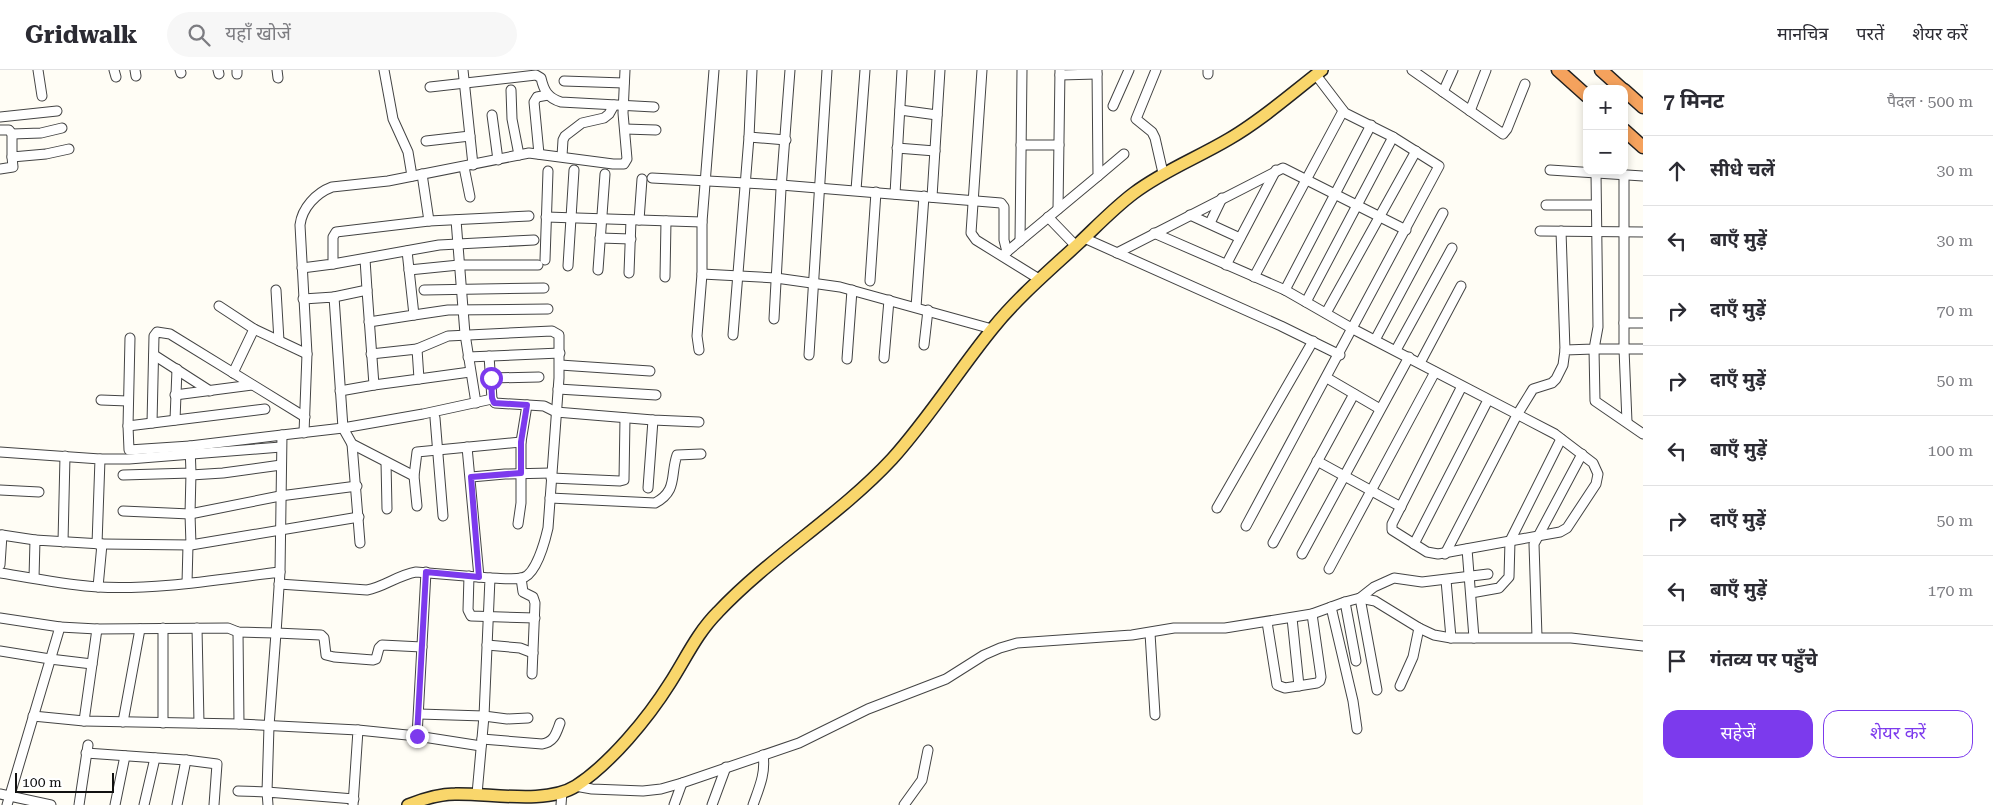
<!DOCTYPE html>
<html lang="hi">
<meta charset="utf-8">
<style>
body{margin:0;font-family:"Roboto Serif","Noto Sans Devanagari",serif;background:#f7f7f7;color:#2b2b33}
.controls{position:absolute;right:15px;top:15px;display:grid;overflow:hidden;border-radius:10px;box-shadow:0 2px 8px #0003}
.controls button{width:45px;height:45px;display:grid;place-items:center;padding:0;border:0;border-bottom:1px solid #e1e1e2;background:#fff;color:#2b2b33;font:25px sans-serif}
.scale{position:absolute;left:15px;bottom:12px;width:99px;box-sizing:border-box;padding-left:5px;border:2px solid #111;border-top:0;font-size:14px;line-height:18px;white-space:nowrap;color:#111;-webkit-text-stroke:4px #fff;paint-order:stroke}
.stop{position:absolute;width:15px;height:15px;margin:-11px;border:4px solid #7c3aed;border-radius:50%;background:#fff}
.stop.end{background:#7c3aed;border-color:#fff;box-shadow:0 1px 5px #0008}
.list{margin:0;padding:0;list-style:none}
h2{display:flex;justify-content:space-between;align-items:center;height:65px;margin:0;padding:0 20px;font-size:21px}
h2 small{font-size:16px;font-weight:400;color:#7c7c81}
.list li{display:grid;grid-template-columns:32px 1fr auto;gap:15px;align-items:center;box-sizing:border-box;height:70px;padding:0 20px;border-top:1px solid #e1e1e2}
.list b{display:block;font-size:19px;white-space:nowrap}
.list em{font-size:16px;font-style:normal;color:#7c7c81}
.actions{display:flex;gap:10px;padding:15px 20px}
.actions a{flex:1;padding:11px 0;border:1px solid #7c3aed;border-radius:15px;text-align:center;font-size:18px;color:#7c3aed}
.actions .main{background:#7c3aed;color:#fff}
.icon{flex:none;width:28px;height:28px;fill:none;stroke:currentColor;stroke-width:2;stroke-linecap:round;stroke-linejoin:round}
.map{position:relative;flex:none;width:1643px;height:735px;overflow:hidden}
header{display:flex;align-items:center;gap:30px;box-sizing:border-box;height:70px;padding:0 25px;background:#fff;border-bottom:1px solid #e1e1e2}
header strong{font-size:24px}
nav{display:flex;gap:28px;margin-inline-start:auto;font-size:18px}
.search{width:350px;height:45px;background:#f7f7f7;display:flex;align-items:center;gap:12px;box-sizing:border-box;padding:0 18px;border-radius:28px;color:#7c7c81;font-size:19px}
main{display:flex}
aside{flex:1;background:#fff}
.map>svg:first-child{display:block}
.lines{fill:none;stroke-linecap:round;stroke-linejoin:round}
.minor-casing{stroke:#444;stroke-width:11}
.major-casing{stroke:#222;stroke-width:14}
.highway-casing{stroke:#222;stroke-width:15}
.minor{stroke:#fff;stroke-width:9}
.major{stroke:#f9d66b;stroke-width:11}
.highway{stroke:#f5a25d;stroke-width:12}
.route{stroke:#7c3aed;stroke-width:6}
</style>
<header>
<strong>Gridwalk</strong>
<div class="search"><svg class="icon" aria-label="search" viewBox="0 0 24 24"><circle cx="10" cy="10" r="6"/><path d="M15 15l6 6"/></svg>यहाँ खोजें</div>
<nav><a>मानचित्र</a><a>परतें</a><a>शेयर करें</a></nav>
</header>
<main>
<div class="map">
<svg width="1643" height="735" viewBox="0 0 1643 735">
<rect width="100%" height="100%" fill="#fffdf5"/>
<g class="lines">
<defs>
<g id="minor">
<path d="M 38,0 L 42,26"/>
<path d="M 114,0 L 116,7"/>
<path d="M 135,0 L 136,6"/>
<path d="M 180,0 L 181,3"/>
<path d="M 218,0 L 219,4"/>
<path d="M 237,0 L 237,4"/>
<path d="M 277,0 L 278,8"/>
<path d="M 384,0 L 393,49 L 408,82 L 412,106"/>
<path d="M 463,0 L 473,95"/>
<path d="M 982,0 L 971,163 L 976,170 L 1039,209"/>
<path d="M 1156,0 L 1136,49 L 1152,62 L 1155,68 L 1163,103"/>
<path d="M 1208,0 L 1208,4"/>
<path d="M 1412,0 L 1503,64 L 1507,59 L 1525,14"/>
<path d="M 1060,5 L 1097,4"/>
<path d="M 564,11 L 624,13"/>
<path d="M 430,17 L 536,5 L 541,8 C 544,21 548,28 561,32 L 654,37"/>
<path d="M 511,20 L 512,49 L 519,85"/>
<path d="M 1443,22 L 1453,0"/>
<path d="M 1113,36 L 1129,0"/>
<path d="M 900,40 L 937,45"/>
<path d="M 1470,41 L 1486,0"/>
<path d="M 492,45 L 498,90"/>
<path d="M 0,47 L 57,41"/>
<path d="M 625,59 L 656,60"/>
<path d="M 0,60 L 9,60 L 12,64 L 12,87 L 46,84 L 69,79"/>
<path d="M 12,64 L 41,63 L 62,58"/>
<path d="M 749,67 L 786,70"/>
<path d="M 426,71 L 470,66"/>
<path d="M 1021,75 L 1059,75"/>
<path d="M 897,78 L 935,81"/>
<path d="M 539,84 L 534,32 L 537,27 L 548,25"/>
<path d="M 562,86 L 563,70 L 565,66 L 582,53 L 604,48 L 609,44 L 614,35"/>
<path d="M 464,97 L 470,127"/>
<path d="M 0,99 L 13,97 L 12,87"/>
<path d="M 1550,100 L 1643,106"/>
<path d="M 422,104 L 429,151"/>
<path d="M 1624,105 L 1624,279 L 1627,352"/>
<path d="M 1098,106 L 1124,84"/>
<path d="M 652,108 L 781,115 L 1001,133 L 1004,137 L 1004,170 L 1007,182"/>
<path d="M 856,120 L 865,0"/>
<path d="M 895,124 L 902,0"/>
<path d="M 932,127 L 940,0"/>
<path d="M 1546,135 L 1596,135"/>
<path d="M 1058,139 L 1060,0"/>
<path d="M 1190,145 L 1240,168"/>
<path d="M 546,147 L 702,152"/>
<path d="M 1048,147 L 1076,176"/>
<path d="M 456,150 L 465,264 L 476,333"/>
<path d="M 639,150 L 642,109"/>
<path d="M 1210,153 L 1222,128"/>
<path d="M 1540,161 L 1643,162"/>
<path d="M 1561,161 L 1565,280"/>
<path d="M 1154,163 L 1285,220 L 1353,259 L 1555,364 L 1593,393 L 1598,404 L 1596,414 L 1567,458 L 1560,462 L 1438,484 L 1427,482 L 1392,460 L 1392,454 L 1462,316"/>
<path d="M 600,168 L 631,169"/>
<path d="M 1084,168 L 1281,256 L 1340,285"/>
<path d="M 1020,171 L 1022,0"/>
<path d="M 1117,183 L 1283,98 L 1406,160"/>
<path d="M 1003,185 L 1098,106 L 1097,0"/>
<path d="M 545,190 L 548,101"/>
<path d="M 333,194 L 439,175 L 534,170"/>
<path d="M 1226,195 L 1276,100"/>
<path d="M 568,196 L 574,100"/>
<path d="M 302,198 L 333,194 L 333,167 L 336,162 L 429,151 L 529,146"/>
<path d="M 409,200 L 459,195 L 538,195"/>
<path d="M 598,200 L 605,104"/>
<path d="M 629,203 L 631,150"/>
<path d="M 702,204 L 776,208 L 840,217 L 992,259"/>
<path d="M 665,207 L 666,151"/>
<path d="M 1254,207 L 1343,41"/>
<path d="M 870,211 L 876,122"/>
<path d="M 276,220 L 279,271"/>
<path d="M 424,220 L 544,218"/>
<path d="M 1285,220 L 1371,55"/>
<path d="M 334,227 L 367,220 L 365,189"/>
<path d="M 1306,232 L 1393,67"/>
<path d="M 219,236 L 254,259 L 307,284"/>
<path d="M 916,237 L 924,126"/>
<path d="M 1326,243 L 1416,81"/>
<path d="M 414,245 L 448,240 L 548,239"/>
<path d="M 774,249 L 781,119 L 790,0"/>
<path d="M 369,252 L 414,245 L 407,181"/>
<path d="M 1624,253 L 1643,253"/>
<path d="M 733,265 L 749,67 L 752,0"/>
<path d="M 1375,270 L 1443,143"/>
<path d="M 924,275 L 928,240"/>
<path d="M 417,279 L 448,266 L 552,261 L 559,265 L 559,308 L 548,458 C 545,471 536,505 522,508 C 512,510 500,508 490,508"/>
<path d="M 1643,279 L 1594,279 L 1595,331 L 1643,364"/>
<path d="M 699,280 L 697,266 L 702,204 L 702,152 L 714,0"/>
<path d="M 1396,280 L 1452,178"/>
<path d="M 371,284 L 417,279 L 419,309 L 374,315"/>
<path d="M 154,285 L 210,321"/>
<path d="M 809,285 L 827,0"/>
<path d="M 489,286 L 492,329 L 495,333 L 544,336 L 556,342 L 653,350 L 699,352"/>
<path d="M 468,287 L 560,283"/>
<path d="M 884,288 L 889,230"/>
<path d="M 847,289 L 852,220"/>
<path d="M 1420,293 L 1461,216"/>
<path d="M 560,295 L 650,301"/>
<path d="M 233,303 L 254,259"/>
<path d="M 491,308 L 539,307"/>
<path d="M 1327,308 L 1380,339"/>
<path d="M 419,309 L 470,302"/>
<path d="M 558,319 L 656,325"/>
<path d="M 340,321 L 374,315 L 367,220"/>
<path d="M 175,325 L 252,315"/>
<path d="M 101,330 L 128,331"/>
<path d="M 1517,345 L 1533,319 L 1552,313 L 1556,309 L 1563,295 L 1565,280 L 1594,279 L 1598,257 L 1596,103"/>
<path d="M 435,348 L 443,446"/>
<path d="M 175,350 L 177,299"/>
<path d="M 152,353 L 154,266 L 157,262 L 170,264 L 305,347"/>
<path d="M 128,356 L 265,339"/>
<path d="M 304,363 L 307,284 L 300,155 C 302,138 316,123 332,117 L 388,111 L 529,83 L 613,94 L 624,94 L 627,89 L 623,43 L 625,0"/>
<path d="M 282,365 L 343,358 L 334,227 L 303,229"/>
<path d="M 352,374 L 360,473"/>
<path d="M 190,376 L 282,365 L 280,502"/>
<path d="M 467,377 L 479,507"/>
<path d="M 0,382 L 100,389 L 97,474"/>
<path d="M 100,389 L 129,389 L 281,377"/>
<path d="M 1317,391 L 1401,437"/>
<path d="M 386,392 L 387,439"/>
<path d="M 191,403 L 190,444 L 191,475"/>
<path d="M 123,405 L 191,403 L 190,376 L 129,380 L 128,356 L 130,268"/>
<path d="M 191,405 L 223,403 L 281,395"/>
<path d="M 414,406 L 352,374 L 343,358 L 423,344 L 492,329"/>
<path d="M 471,407 L 505,404 L 551,403"/>
<path d="M 551,408 L 620,411 L 624,410 L 625,348"/>
<path d="M 648,418 L 653,350"/>
<path d="M 0,420 L 39,422"/>
<path d="M 550,428 L 655,433 C 678,421 670,405 677,385 L 701,384"/>
<path d="M 417,436 L 414,406 L 417,382 L 521,372"/>
<path d="M 1217,438 L 1313,271"/>
<path d="M 123,441 L 190,444 L 280,426 L 357,416"/>
<path d="M 518,454 L 521,433 L 521,372 L 527,335"/>
<path d="M 1246,456 L 1439,96 L 1393,67 L 1345,43 L 1316,5"/>
<path d="M 0,465 L 2,465 L 0,495"/>
<path d="M 2,465 L 35,470"/>
<path d="M 63,472 L 65,386"/>
<path d="M 1273,473 L 1354,324"/>
<path d="M 102,474 L 191,475 L 359,447"/>
<path d="M 1414,474 L 1488,330"/>
<path d="M 1467,479 L 1474,568"/>
<path d="M 1302,484 L 1409,287"/>
<path d="M 1445,484 L 1517,345"/>
<path d="M 1329,499 L 1435,302"/>
<path d="M 0,503 C 33,508 65,515 98,517 C 159,520 220,509 280,502 L 276,563 L 238,562 L 228,558 L 97,559 L 60,557"/>
<path d="M 469,506 L 468,540 L 471,546 L 535,548"/>
<path d="M 34,508 L 35,470 L 102,474 L 98,517"/>
<path d="M 521,508 L 523,522 L 533,527 L 535,533 L 532,604"/>
<path d="M 1446,510 L 1451,568"/>
<path d="M 187,513 L 188,475"/>
<path d="M 279,514 L 367,520 C 384,517 398,505 416,502 L 490,508 L 484,646 L 477,724"/>
<path d="M 1471,523 L 1499,518 L 1509,507 L 1510,471 L 1561,369"/>
<path d="M 1345,532 L 1356,591"/>
<path d="M 1331,537 L 1353,631 L 1357,659"/>
<path d="M 0,548 L 60,557 L 7,735"/>
<path d="M 1292,548 L 1299,616"/>
<path d="M 1267,552 L 1277,615 L 1285,618 L 1317,613 L 1320,611 L 1321,607 L 1312,544"/>
<path d="M 197,558 L 199,653"/>
<path d="M 97,559 L 84,651 L 239,654"/>
<path d="M 238,562 L 239,654 L 358,660 L 353,735"/>
<path d="M 1150,563 L 1155,645"/>
<path d="M 1537,567 L 1534,474 L 1582,384"/>
<path d="M 487,575 L 520,578 L 533,583"/>
<path d="M 0,581 L 50,589 L 92,594"/>
<path d="M 1400,616 L 1413,587 L 1419,558"/>
<path d="M 1377,620 L 1360,528 L 1374,517 L 1394,508 L 1422,512 L 1488,504"/>
<path d="M 419,644 L 484,646 L 507,649 L 528,648"/>
<path d="M 33,646 L 84,651"/>
<path d="M 123,652 L 140,559"/>
<path d="M 163,653 L 163,558"/>
<path d="M 358,660 L 417,666 L 481,676"/>
<path d="M 417,666 L 426,502"/>
<path d="M 482,669 L 542,674 C 554,672 556,664 560,653"/>
<path d="M 86,683 L 186,690 L 217,694 L 214,735"/>
<path d="M 575,716 L 592,719 L 643,721 L 661,719 L 682,713 L 799,673 L 868,639 L 946,609 L 984,585 L 1000,578 L 1017,573 L 1132,565 L 1174,558 L 1225,558 L 1312,544 L 1345,532 L 1360,528 L 1375,531 L 1419,558 L 1434,565 L 1451,568 L 1571,568 L 1643,576"/>
<path d="M 238,721 L 267,722 L 269,656 L 276,563 L 321,565 L 324,568 L 326,585 L 334,587 L 373,590 L 376,589 L 379,578 L 382,575 L 422,577"/>
<path d="M 0,724 L 51,735"/>
<path d="M 79,735 L 88,675"/>
<path d="M 115,735 L 125,686"/>
<path d="M 144,735 L 155,688"/>
<path d="M 177,735 L 186,690"/>
<path d="M 268,735 L 267,722 L 354,729"/>
<path d="M 561,735 L 562,722"/>
<path d="M 674,735 L 682,713"/>
<path d="M 712,735 L 726,697"/>
<path d="M 753,735 C 759,718 766,703 763,685"/>
<path d="M 904,735 L 922,710 L 928,680"/>
</g>
<path id="major" d="M 408,735 C 423,729 439,724 455,724 C 490,723 546,735 576,716 C 611,693 648,648 670,613 C 686,588 697,563 718,542 C 771,486 839,446 892,389 C 929,348 958,301 993,258 C 1018,227 1050,200 1079,173 C 1097,156 1114,138 1134,123 C 1163,101 1197,88 1229,69 C 1262,50 1292,23 1322,0"/>
<g id="highway">
<path d="M 1558,0 L 1587,26"/>
<path d="M 1601,0 L 1622,19"/>
<path d="M 1624,20 L 1643,37"/>
<path d="M 1624,60 L 1643,77"/>
</g>
</defs>
<!-- minor casing -->
<use href="#minor" class="minor-casing"/>
<!-- major casing -->
<use href="#major" class="major-casing"/>
<!-- highway casing -->
<use href="#highway" class="highway-casing"/>
<!-- minor -->
<use href="#minor" class="minor"/>
<!-- major -->
<use href="#major" class="major"/>
<!-- highway -->
<use href="#highway" class="highway"/>
</g>
<g class="lines">
<!-- route -->
<path class="route" d="M 417,666 L 426,502 L 479,507 L 471,407 L 521,403 L 521,372 L 527,335 L 494,333 L 492,328 L 491,308"/>
</g>
</svg>
<div class="controls">
<button>+</button>
<button>−</button>
</div>
<div class="scale">100 m</div>
<div class="stop" style="left:491px;top:308px"></div>
<div class="stop end" style="left:417px;top:666px"></div>
</div>
<aside>
<h2>7 मिनट<small>पैदल · 500 m</small></h2>
<ul class="list">
<li><svg class="icon" aria-label="ahead" viewBox="0 0 24 24"><path d="M12 20V5M6 11l6-6 6 6"/></svg><div><b>सीधे चलें</b></div><em>30 m</em></li>
<li><svg class="icon" aria-label="left" viewBox="0 0 24 24"><path d="M17 20v-9H6M10 6l-5 5 5 5"/></svg><div><b>बाएँ मुड़ें</b></div><em>30 m</em></li>
<li><svg class="icon" aria-label="right" viewBox="0 0 24 24"><path d="M7 20v-9h11M14 6l5 5-5 5"/></svg><div><b>दाएँ मुड़ें</b></div><em>70 m</em></li>
<li><svg class="icon" aria-label="right" viewBox="0 0 24 24"><path d="M7 20v-9h11M14 6l5 5-5 5"/></svg><div><b>दाएँ मुड़ें</b></div><em>50 m</em></li>
<li><svg class="icon" aria-label="left" viewBox="0 0 24 24"><path d="M17 20v-9H6M10 6l-5 5 5 5"/></svg><div><b>बाएँ मुड़ें</b></div><em>100 m</em></li>
<li><svg class="icon" aria-label="right" viewBox="0 0 24 24"><path d="M7 20v-9h11M14 6l5 5-5 5"/></svg><div><b>दाएँ मुड़ें</b></div><em>50 m</em></li>
<li><svg class="icon" aria-label="left" viewBox="0 0 24 24"><path d="M17 20v-9H6M10 6l-5 5 5 5"/></svg><div><b>बाएँ मुड़ें</b></div><em>170 m</em></li>
<li><svg class="icon" aria-label="arrive" viewBox="0 0 24 24"><path d="M6 21V4h12l-3 4 3 4H6"/></svg><div><b>गंतव्य पर पहुँचे</b></div></li>
</ul>
<div class="actions"><a class="main">सहेजें</a><a>शेयर करें</a></div>
</aside>
</main>
